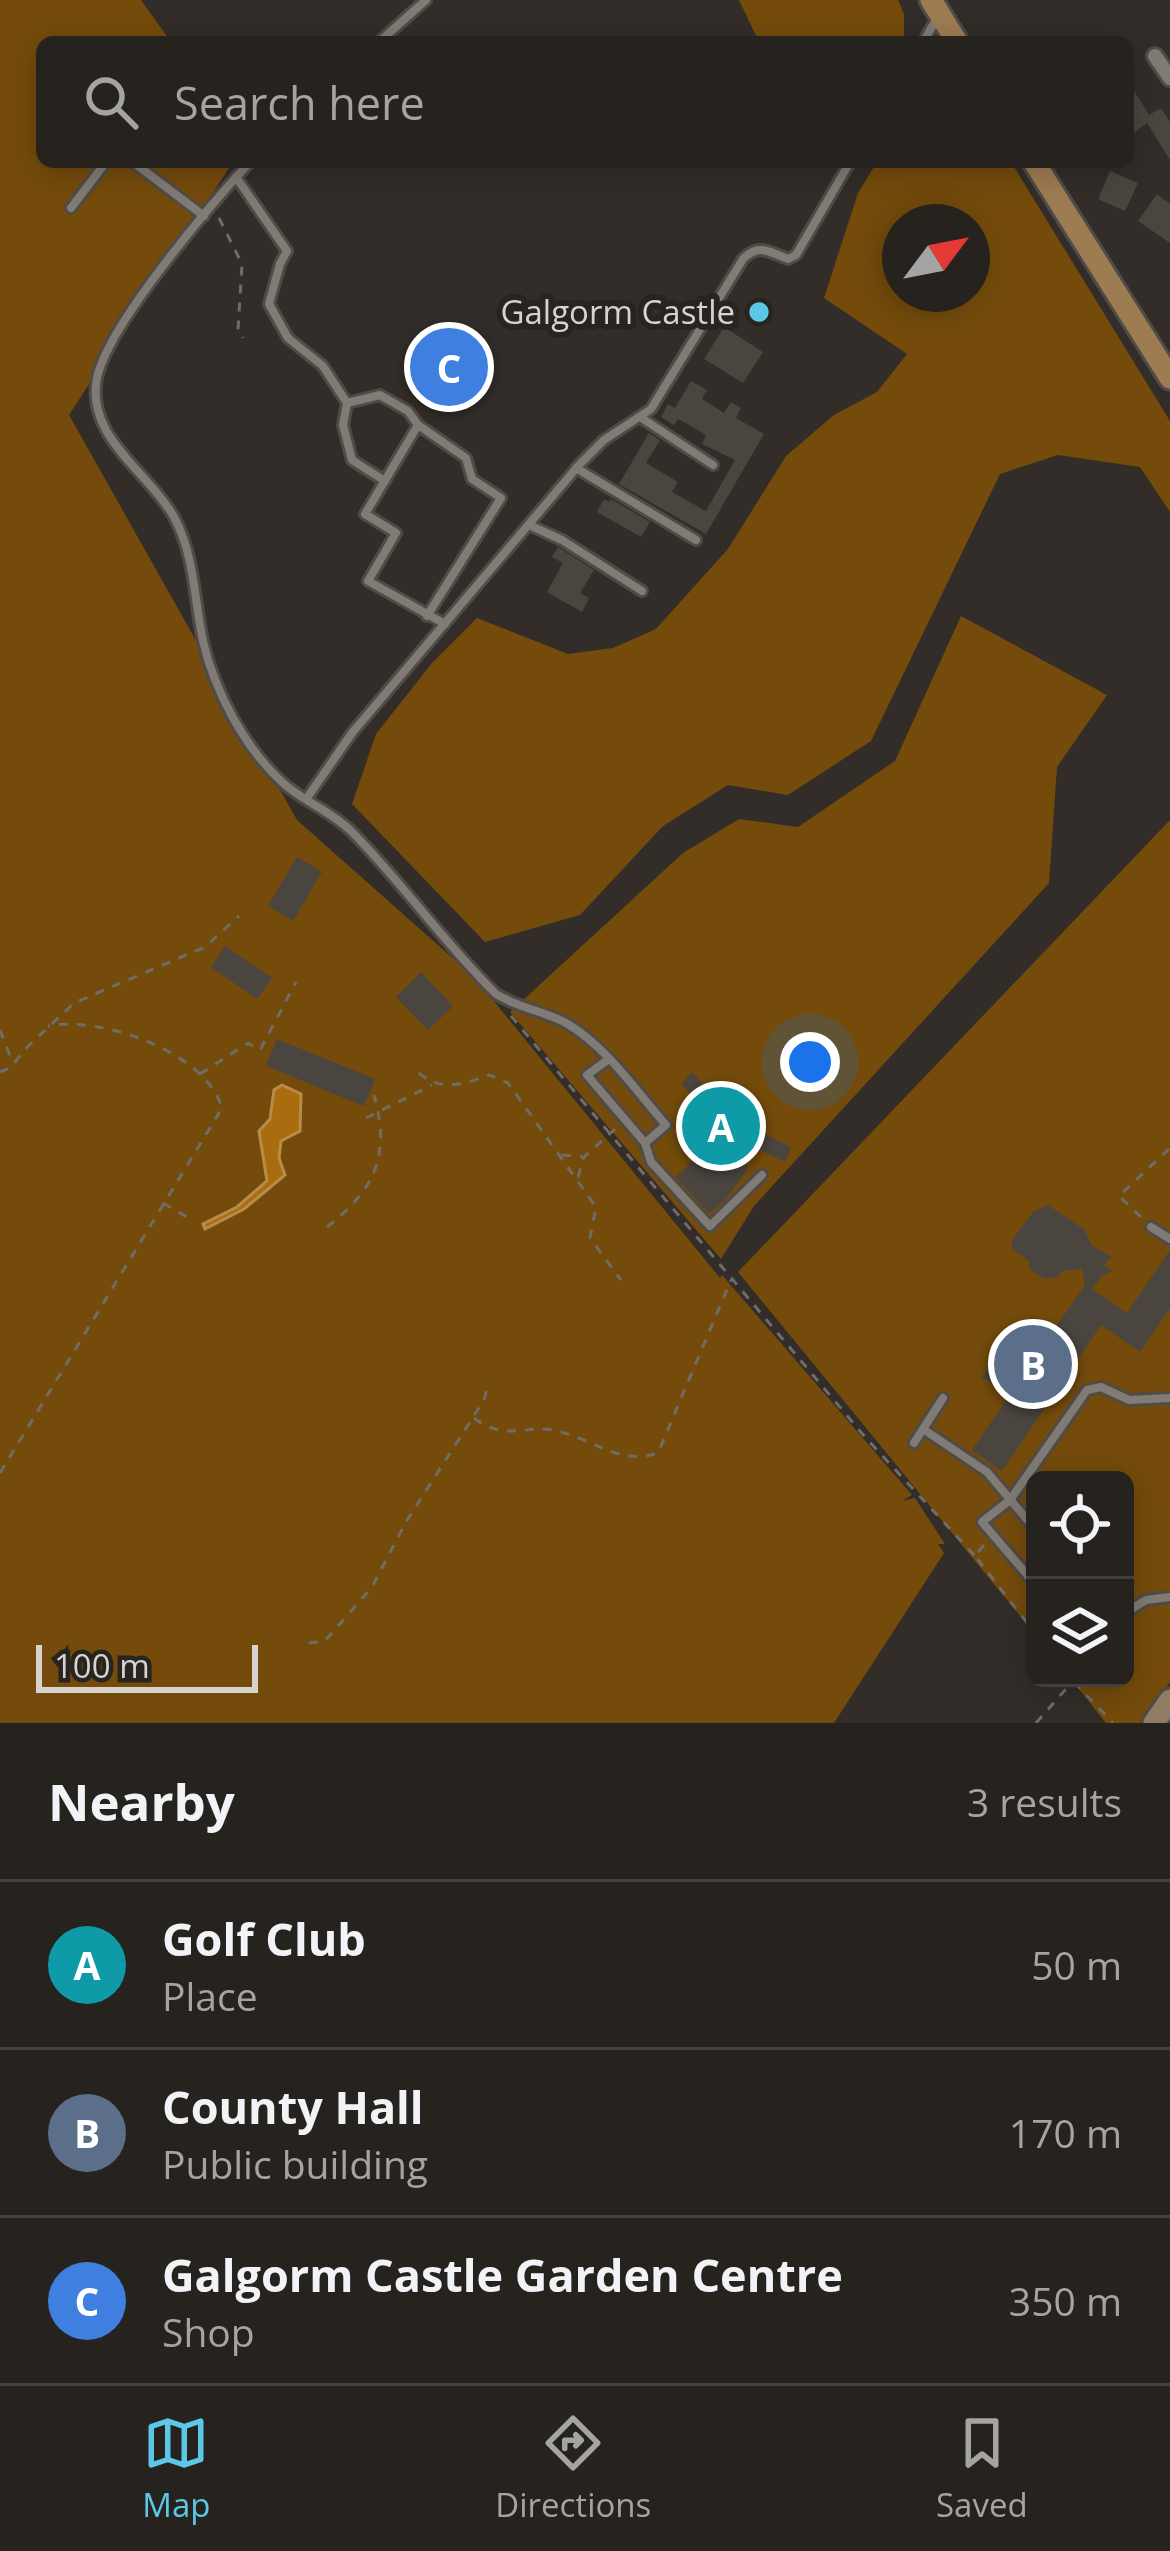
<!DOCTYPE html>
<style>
body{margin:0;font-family:"Open Sans",sans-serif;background:#2e2a27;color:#f1f3f6}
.controls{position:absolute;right:36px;bottom:36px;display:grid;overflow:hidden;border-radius:18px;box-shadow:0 6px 30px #0003}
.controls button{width:108px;height:108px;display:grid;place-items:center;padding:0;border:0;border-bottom:3px solid #423f3c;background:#26221e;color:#f1f3f6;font:60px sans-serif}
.compass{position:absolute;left:882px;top:204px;width:108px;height:108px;border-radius:50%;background:#26221e;box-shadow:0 6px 30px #0003;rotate:58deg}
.scale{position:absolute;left:36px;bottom:30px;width:222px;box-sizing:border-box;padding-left:12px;border:6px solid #d7d4d0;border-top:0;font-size:33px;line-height:42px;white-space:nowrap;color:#d7d4d0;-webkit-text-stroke:9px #28241f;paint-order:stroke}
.you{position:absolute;left:810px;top:1062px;width:42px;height:42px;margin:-30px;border:9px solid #fff;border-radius:50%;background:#1a73e8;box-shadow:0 0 0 18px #1a73e833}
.badge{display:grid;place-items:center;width:78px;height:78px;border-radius:50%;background:#5cc7e7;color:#fff;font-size:39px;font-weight:700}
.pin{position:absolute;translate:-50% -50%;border:6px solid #fff;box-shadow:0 3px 12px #0006}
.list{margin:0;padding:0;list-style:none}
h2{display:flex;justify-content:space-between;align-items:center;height:156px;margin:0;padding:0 48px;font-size:51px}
h2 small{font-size:39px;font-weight:400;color:#a4a4a4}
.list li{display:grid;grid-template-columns:78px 1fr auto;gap:36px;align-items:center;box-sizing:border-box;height:168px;padding:0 48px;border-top:3px solid #423f3c}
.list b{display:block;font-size:45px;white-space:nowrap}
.list p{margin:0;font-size:39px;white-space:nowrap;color:#a4a4a4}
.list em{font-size:39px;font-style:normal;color:#a4a4a4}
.icon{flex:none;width:66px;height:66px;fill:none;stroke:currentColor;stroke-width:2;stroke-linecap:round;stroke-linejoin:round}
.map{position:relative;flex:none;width:1170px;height:1723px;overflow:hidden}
.search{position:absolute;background:#26221e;box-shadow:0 6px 30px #0003;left:36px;right:36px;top:36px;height:132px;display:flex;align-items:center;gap:30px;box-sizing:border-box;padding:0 42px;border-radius:18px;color:#a4a4a4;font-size:45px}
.sheet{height:660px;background:#26221e}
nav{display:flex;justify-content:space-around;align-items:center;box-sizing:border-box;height:168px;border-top:3px solid #423f3c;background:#26221e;font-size:33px;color:#a4a4a4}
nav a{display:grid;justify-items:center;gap:6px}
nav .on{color:#5cc7e7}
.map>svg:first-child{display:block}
.green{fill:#744b0b;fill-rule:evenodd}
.water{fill:#a96d10;stroke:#b78c4a;stroke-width:3}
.building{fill:#4a453f}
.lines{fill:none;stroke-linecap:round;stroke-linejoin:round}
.lane-casing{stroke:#4f4b46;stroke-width:14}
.street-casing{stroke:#4f4b46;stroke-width:20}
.secondary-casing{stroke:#4f4b46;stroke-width:27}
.primary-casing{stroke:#4f4b46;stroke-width:27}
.path{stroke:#706c67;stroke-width:3;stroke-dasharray:9 9;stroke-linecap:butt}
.lane{stroke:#817b75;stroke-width:8}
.street{stroke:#817b75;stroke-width:14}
.secondary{stroke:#8f7c63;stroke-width:21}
.primary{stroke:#9e7c52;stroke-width:21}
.poi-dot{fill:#5cc7e7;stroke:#28241f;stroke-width:4.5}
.labels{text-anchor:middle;stroke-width:12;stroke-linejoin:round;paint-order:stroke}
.poi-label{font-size:33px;fill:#d7d4d0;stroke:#28241f;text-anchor:end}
</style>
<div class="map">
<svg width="1170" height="1723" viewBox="0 0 1170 1723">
<rect width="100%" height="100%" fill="#322d28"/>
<!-- green -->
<g class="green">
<path d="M 0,0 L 141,0 L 171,42 L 42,42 L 42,162 L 233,162 L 69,415 L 297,820 L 474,977 L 720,1278 L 722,1275 L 912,1495 L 902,1501 L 915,1498 L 945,1544 L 938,1544 L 944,1553 L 834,1723 L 0,1723 Z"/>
<path d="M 739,0 L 898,0 L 904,14 L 904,42 L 759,42 Z"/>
<path d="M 877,162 L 1011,162 L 1170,421 L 1170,512 L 1140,467 L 1058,455 L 1000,474 L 871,741 L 788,795 L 728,785 L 663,826 L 580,915 L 485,942 L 352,804 L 376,734 L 432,663 L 477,618 L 568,654 L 613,648 L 656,629 L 728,549 L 786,456 L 834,415 L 877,392 L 907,354 L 824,298 L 858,193 ZM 900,222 L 972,222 L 972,294 L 900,294 Z"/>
<path d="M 961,616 L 1107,695 L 1057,767 L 1049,883 L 754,1206 L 721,1259 L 510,1012 L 683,853 L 739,819 L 798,827 L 895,761 Z"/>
<path d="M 1170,820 L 1170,1682 L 1143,1723 L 1106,1723 L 1070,1678 L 1125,1678 L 1125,1480 L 1035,1480 L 1035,1634 L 738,1272 Z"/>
</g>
<!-- water -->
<path class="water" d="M 282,1085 L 301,1094 L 300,1131 L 281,1141 L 279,1158 L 285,1175 L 244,1209 L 205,1229 L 203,1224 L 237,1207 L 267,1181 L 259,1131 L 270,1119 L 274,1090 Z"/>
<!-- building -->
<g class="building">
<path d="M 1128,81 L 1149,115 L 1161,108 L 1170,122 L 1170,160 L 1147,123 L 1128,137 Z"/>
<path d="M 1110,171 L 1138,183 L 1125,211 L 1098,199 Z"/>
<path d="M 1157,194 L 1170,204 L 1170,243 L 1138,221 Z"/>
<path d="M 724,327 L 763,352 L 743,383 L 704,359 Z"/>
<path d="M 691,381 L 707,390 L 702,399 L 724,413 L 731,402 L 741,408 L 736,418 L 764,434 L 706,534 L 619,484 L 649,433 L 660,440 L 646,463 L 678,482 L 672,492 L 706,511 L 735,460 L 702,444 L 706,436 L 703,433 L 678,419 L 674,425 L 661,417 L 668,404 L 675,408 Z"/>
<path d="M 604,499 L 609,502 L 611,499 L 650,522 L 641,537 L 597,512 Z"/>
<path d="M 558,547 L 594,570 L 580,593 L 589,598 L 582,612 L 547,592 L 563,563 L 552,557 Z"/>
<path d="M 297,857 L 322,872 L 293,921 L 268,906 Z"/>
<path d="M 225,946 L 272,978 L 257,999 L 211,967 Z"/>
<path d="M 421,972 L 453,1006 L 428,1030 L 396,997 Z"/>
<path d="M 277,1039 L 375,1079 L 364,1106 L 266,1066 Z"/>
<path d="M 692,1072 L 717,1099 L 758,1131 L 791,1147 L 785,1162 L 704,1123 L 749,1167 L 725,1200 L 709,1213 L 676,1177 L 699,1154 L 681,1136 L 707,1109 L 681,1084 Z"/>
<path d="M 1048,1205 L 1085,1230 L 1091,1245 L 1112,1257 L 1104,1265 L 1113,1271 L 1102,1275 L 1092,1289 L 1127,1313 L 1170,1250 L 1170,1308 L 1140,1352 L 1101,1325 L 1002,1471 L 972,1450 L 1009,1396 L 982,1377 L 1018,1326 L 1044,1344 L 1085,1285 L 1082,1269 L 1062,1271 L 1058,1277 L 1044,1279 L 1030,1269 L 1029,1261 L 1012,1249 L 1012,1240 L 1034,1211 Z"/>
</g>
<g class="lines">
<defs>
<g id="lane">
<path d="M 379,42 L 426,0"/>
<path d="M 923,42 L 936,20"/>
<path d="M 133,162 L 204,216"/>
<path d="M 250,162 C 211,204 108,325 97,378 C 85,437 149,472 174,517 C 195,556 194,600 203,641 C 209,668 220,694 233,718 C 246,741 263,765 283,783 C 303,801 330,811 350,830 C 402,882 444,943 496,994 C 518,1008 544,1011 566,1023 C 606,1046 636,1091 666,1125 L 645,1143 L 651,1162 L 710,1226 L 762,1175"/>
<path d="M 236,177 L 287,251 L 280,264 L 269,304 L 288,338 L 323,366 L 347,403 L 380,395 L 408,411 L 418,425 L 365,514 L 396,533 L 368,581 L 445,624"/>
<path d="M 71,208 L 106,162"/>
<path d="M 347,403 L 343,425 L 352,460 L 385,481"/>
<path d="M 640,417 L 713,465"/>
<path d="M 418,425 L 466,458 L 472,479 L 501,498 L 427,616"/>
<path d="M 576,468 L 696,540"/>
<path d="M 529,525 L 562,540 L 642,591"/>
<path d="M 307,798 L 352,733 L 579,465 L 604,440 L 651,409 L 743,259 C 759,243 769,252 788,259 L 796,255 L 850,162"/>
<path d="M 609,1059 L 587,1075 L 645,1143"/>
<path d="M 1151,1227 L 1170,1239"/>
<path d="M 923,1429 L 987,1472 L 1035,1529"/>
<path d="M 914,1443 L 943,1398"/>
<path d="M 1035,1584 L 982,1522 L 1010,1500 L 1087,1390 L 1101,1387 L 1129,1400 L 1170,1398"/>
<path d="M 1125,1613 L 1146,1600 L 1170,1597"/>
</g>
<path id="street" d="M 1155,56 L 1170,78"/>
<path id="secondary" d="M 1154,1723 L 1170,1700"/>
<g id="primary">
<path d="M 931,0 L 957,42"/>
<path d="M 1034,162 L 1170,378"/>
</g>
</defs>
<!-- lane casing -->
<use href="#lane" class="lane-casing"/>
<!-- street casing -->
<use href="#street" class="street-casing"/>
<!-- secondary casing -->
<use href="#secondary" class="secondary-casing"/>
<!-- primary casing -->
<use href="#primary" class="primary-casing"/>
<!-- path -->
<g class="path">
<path d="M 219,218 L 242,264 L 238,330 L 243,338"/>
<path d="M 511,1016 L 865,1437 L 975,1556"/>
<path d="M 0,1030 L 12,1061"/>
<path d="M 0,1072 L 12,1067 L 22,1052 L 74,1003 L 205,947 L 239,916"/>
<path d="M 419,1073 C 439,1092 466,1084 489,1075 L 508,1083 L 596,1207 L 590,1238 L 621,1280"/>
<path d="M 200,1074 L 248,1043 L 260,1050 L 296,982"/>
<path d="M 366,1118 L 432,1085"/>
<path d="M 562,1155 L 583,1157"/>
<path d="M 578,1177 L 584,1157 L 615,1129"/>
<path d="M 163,1203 L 192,1220"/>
<path d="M 1141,1217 L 1119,1196 L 1170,1148"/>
<path d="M 327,1227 C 375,1189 391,1156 374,1095"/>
<path d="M 474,1418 C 507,1443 524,1423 557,1431 C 594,1439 619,1466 658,1453 L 731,1280"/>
<path d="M 0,1473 L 222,1108 C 205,1051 101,1016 48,1026"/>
<path d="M 984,1545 L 975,1556 L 1035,1633"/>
<path d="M 309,1643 L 325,1641 L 372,1587 L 406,1522 L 484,1400 L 486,1392 L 482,1387"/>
<path d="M 1074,1682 L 1113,1723"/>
<path d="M 1036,1723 L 1073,1681 L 1070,1678"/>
</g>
<!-- lane -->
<use href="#lane" class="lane"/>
<!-- street -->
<use href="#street" class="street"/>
<!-- secondary -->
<use href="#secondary" class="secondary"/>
<!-- primary -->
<use href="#primary" class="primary"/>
</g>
<!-- markers -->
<circle class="poi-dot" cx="759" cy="312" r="12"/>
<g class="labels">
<!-- poi labels -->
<g class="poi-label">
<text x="735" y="324">Galgorm Castle</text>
</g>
</g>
</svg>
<div class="controls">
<button><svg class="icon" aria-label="locate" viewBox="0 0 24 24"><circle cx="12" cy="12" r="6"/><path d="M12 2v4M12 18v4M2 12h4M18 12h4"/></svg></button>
<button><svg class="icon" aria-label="layers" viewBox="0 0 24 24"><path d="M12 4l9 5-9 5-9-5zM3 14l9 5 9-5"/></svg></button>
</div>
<svg class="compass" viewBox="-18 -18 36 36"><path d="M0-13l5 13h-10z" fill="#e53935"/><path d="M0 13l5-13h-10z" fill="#a4a4a4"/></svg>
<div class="scale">100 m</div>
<div class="you"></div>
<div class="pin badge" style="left:721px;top:1126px;background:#0f9aa8">A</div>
<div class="pin badge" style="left:1033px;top:1364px;background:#5c6f8a">B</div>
<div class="pin badge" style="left:449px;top:367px;background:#3f7fe0">C</div>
<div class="search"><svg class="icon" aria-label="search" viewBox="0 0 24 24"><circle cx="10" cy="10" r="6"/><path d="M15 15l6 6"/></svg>Search here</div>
</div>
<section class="sheet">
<h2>Nearby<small>3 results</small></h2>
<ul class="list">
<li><span class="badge" style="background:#0f9aa8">A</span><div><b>Golf Club</b><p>Place</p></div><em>50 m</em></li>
<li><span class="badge" style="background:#5c6f8a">B</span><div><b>County Hall</b><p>Public building</p></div><em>170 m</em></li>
<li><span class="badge" style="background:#3f7fe0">C</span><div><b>Galgorm Castle Garden Centre</b><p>Shop</p></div><em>350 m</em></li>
</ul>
</section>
<nav>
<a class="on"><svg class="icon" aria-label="map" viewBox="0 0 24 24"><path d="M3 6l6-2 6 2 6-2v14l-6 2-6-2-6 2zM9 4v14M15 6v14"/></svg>Map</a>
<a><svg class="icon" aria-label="directions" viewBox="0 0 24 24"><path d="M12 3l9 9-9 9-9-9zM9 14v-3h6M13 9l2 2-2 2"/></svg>Directions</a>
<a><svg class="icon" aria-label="saved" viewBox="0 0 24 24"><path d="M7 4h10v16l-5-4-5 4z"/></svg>Saved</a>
</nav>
